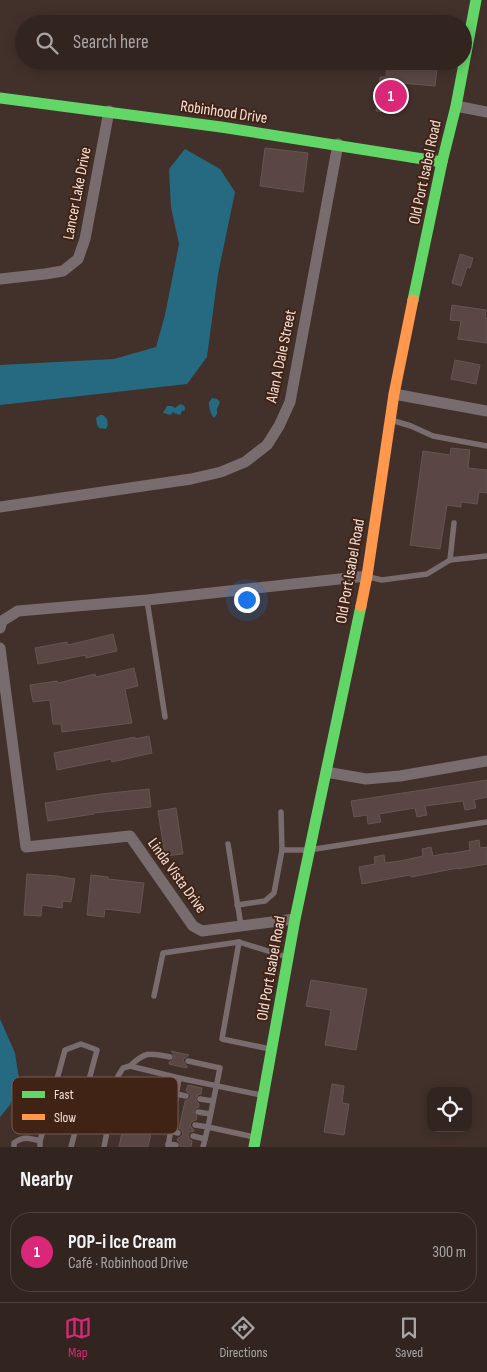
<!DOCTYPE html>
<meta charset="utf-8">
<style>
body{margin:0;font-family:"Sofia Sans Condensed",sans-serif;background:#3d312d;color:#f1f3f6}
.controls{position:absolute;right:15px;bottom:15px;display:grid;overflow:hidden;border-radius:10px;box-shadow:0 2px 12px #0003}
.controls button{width:45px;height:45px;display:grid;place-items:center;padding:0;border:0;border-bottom:1px solid #4d423e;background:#322520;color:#f1f3f6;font:25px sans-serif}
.you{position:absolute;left:246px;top:599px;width:18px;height:18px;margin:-12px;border:4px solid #fff;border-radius:50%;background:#1a73e8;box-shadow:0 0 0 8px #1a73e833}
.badge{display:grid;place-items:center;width:32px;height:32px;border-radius:50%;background:#db2777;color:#fff;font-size:16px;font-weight:700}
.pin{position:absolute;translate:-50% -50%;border:2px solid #fff;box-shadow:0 1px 5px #0006}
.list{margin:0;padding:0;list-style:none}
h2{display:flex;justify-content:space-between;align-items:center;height:65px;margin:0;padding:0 20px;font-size:21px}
h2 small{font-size:16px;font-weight:400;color:#a8a5a5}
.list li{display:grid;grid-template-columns:32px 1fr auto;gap:15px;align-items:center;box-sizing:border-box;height:80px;margin:0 10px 10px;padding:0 10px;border:1px solid #4d423e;border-radius:20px}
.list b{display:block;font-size:19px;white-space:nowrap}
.list p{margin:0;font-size:16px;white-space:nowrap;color:#a8a5a5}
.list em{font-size:16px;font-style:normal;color:#a8a5a5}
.icon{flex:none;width:28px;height:28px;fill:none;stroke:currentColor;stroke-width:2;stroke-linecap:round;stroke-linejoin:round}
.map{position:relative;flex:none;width:487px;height:1147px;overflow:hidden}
.search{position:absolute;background:#322520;box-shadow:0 2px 12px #0003;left:15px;right:15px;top:15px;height:55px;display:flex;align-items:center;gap:12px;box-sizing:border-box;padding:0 18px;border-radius:28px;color:#a8a5a5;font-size:19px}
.sheet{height:155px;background:#322520}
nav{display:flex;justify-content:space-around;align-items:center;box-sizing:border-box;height:70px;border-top:1px solid #4d423e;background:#322520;font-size:14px;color:#a8a5a5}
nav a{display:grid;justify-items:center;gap:2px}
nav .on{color:#db2777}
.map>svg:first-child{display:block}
.water{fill:#256a81}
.building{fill:#5a4744;stroke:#645551}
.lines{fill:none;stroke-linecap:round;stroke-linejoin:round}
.lane{stroke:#786c6e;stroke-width:5.5}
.street{stroke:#786c6e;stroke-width:11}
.fast{stroke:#63d668;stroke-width:11}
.slow{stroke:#ff974d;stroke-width:11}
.labels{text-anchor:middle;stroke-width:4;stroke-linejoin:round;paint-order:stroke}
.street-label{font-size:16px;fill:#f3dfd6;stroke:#412316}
.key{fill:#412316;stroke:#765b50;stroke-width:1}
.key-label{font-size:14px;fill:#f3dfd6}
</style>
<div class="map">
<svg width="487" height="1147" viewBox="0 0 487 1147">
<rect width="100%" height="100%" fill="#42312a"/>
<!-- water -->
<g class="water">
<path d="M 185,149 L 220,169 L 235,192 L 218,274 L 207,357 L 187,384 L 0,405 L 0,365 L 114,359 L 156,347 L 165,315 L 179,244 L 171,207 L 169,169 Z"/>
<path d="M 212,398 L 217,399 L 220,402 L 217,409 L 217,414 L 214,418 C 210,413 209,408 209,402 Z"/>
<path d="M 180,404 C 184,405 185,406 185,410 L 181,412 L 181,415 L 179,414 L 178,415 L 176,413 L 176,414 L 173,412 L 171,415 L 163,413 L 167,406 L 172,406 L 175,408 Z"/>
<path d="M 100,415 L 103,415 L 107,419 L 108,425 L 106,429 L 99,428 L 97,425 L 96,418 Z"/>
<path d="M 0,1019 L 15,1053 L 19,1079 L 10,1105 L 0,1117 Z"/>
</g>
<!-- building -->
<g class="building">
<path d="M 387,61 L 438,62 L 435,86 L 402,83 L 399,113 L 376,111 L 380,77 L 386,77 Z"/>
<path d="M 265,148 L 308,153 L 303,192 L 260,186 Z"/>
<path d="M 460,254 L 473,258 L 470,268 L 467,267 L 461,286 L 452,283 Z"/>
<path d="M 452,305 L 486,310 L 485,318 L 487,318 L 487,343 L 458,339 L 461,321 L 450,320 Z"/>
<path d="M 455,360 L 480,365 L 476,384 L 451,379 Z"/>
<path d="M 451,448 L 470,450 L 468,468 L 487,470 L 487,493 L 479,492 L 477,504 L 461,502 L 461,507 L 447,505 L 440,549 L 410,545 L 423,451 L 450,455 Z"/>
<path d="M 113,634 L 117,651 L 86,658 L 86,655 L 38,664 L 35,648 L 67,642 L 68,645 Z"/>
<path d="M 134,668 L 138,686 L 125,689 L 132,723 L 62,732 L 61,724 L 53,724 L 50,700 L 33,702 L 30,685 L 57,681 L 58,683 L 95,674 L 96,677 Z"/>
<path d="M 149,736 L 152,753 L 112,762 L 111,759 L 57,770 L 54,753 L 135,737 L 135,739 Z"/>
<path d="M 487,780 L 487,797 L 474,800 L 476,808 L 465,810 L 463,801 L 425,806 L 427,815 L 417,817 L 415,808 L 379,814 L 381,822 L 368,824 L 367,815 L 354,817 L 351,801 Z"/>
<path d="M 149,789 L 151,807 L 94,813 L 94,814 L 48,821 L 45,803 L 101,794 Z"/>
<path d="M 176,808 L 183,854 L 165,856 L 158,811 Z"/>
<path d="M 479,840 L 480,848 L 487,847 L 487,864 L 458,869 L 458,868 L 411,877 L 410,875 L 362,884 L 359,867 L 375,864 L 374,857 L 384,855 L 385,863 L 400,861 L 423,856 L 422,849 L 431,847 L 433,856 L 448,853 L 448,854 L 470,850 L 469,842 Z"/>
<path d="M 27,874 L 57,876 L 75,879 L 71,902 L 63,901 L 62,908 L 42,905 L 41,916 L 24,915 Z"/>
<path d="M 91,875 L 108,877 L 108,879 L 144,883 L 140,913 L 105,909 L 104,917 L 87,915 Z"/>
<path d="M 311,980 L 367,989 L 356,1050 L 325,1045 L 331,1010 L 306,1006 Z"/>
<path d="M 171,1051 L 189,1055 L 185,1058 L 183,1060 L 185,1064 L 187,1066 L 187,1068 L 169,1064 L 169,1062 L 172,1061 L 174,1058 L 174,1055 Z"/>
<path d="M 332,1084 L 344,1086 L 342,1103 L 349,1104 L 344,1135 L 324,1132 Z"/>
<path d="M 188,1085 L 202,1088 L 201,1094 L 198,1095 L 196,1098 L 196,1101 L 199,1104 L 199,1107 L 196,1108 L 194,1111 L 194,1114 L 197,1116 L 196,1120 L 193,1121 L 190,1124 L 191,1127 L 194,1130 L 194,1131 L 190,1132 L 188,1135 L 189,1139 L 192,1141 L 191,1147 L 180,1147 L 180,1143 L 177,1140 L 178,1138 L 181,1137 L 183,1134 L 182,1130 L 179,1129 L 185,1101 L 189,1099 L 191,1096 L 189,1093 L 186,1091 Z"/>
<path d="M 131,1087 L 160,1093 L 148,1147 L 119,1147 Z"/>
</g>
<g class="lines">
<!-- lane -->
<g class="lane">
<path d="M 391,420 L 411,426 L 433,436 L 487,446"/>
<path d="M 450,560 L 487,556"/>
<path d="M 369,577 L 382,580 L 427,574 L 450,560 L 454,523"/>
<path d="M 147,600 L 165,717"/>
<path d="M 228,844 L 241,926"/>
<path d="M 282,850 L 309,850 L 487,822"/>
<path d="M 237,905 L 265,901 L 274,893 L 282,850 L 281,812"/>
<path d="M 239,942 L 222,1039 L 270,1049"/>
<path d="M 154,996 L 163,953 L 239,942 L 287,957"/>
<path d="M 188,1061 L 220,1068 L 208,1127 L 195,1125"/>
<path d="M 130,1066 C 146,1051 150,1053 170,1057"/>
<path d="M 176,1094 L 186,1096"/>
<path d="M 200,1099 L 213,1101"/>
<path d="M 198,1112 L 210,1114"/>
<path d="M 170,1131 L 178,1133"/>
<path d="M 193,1136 L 205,1139"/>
<path d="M 168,1144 L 176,1145"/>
<path d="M 14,1147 L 14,1143 C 23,1136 30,1138 40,1141"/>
<path d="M 40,1147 L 40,1141 L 65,1050 L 81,1044 L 97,1050 L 71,1147"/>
<path d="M 104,1147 L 118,1076 L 123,1068 L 130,1066 L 179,1078 L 261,1095"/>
<path d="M 168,1147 L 179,1078"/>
<path d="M 203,1147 L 208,1127 L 254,1137"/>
</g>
<!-- street -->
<g class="street">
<path d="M 456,106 L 487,112"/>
<path d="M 0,279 L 45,274 L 63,271 L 78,259 L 85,239 L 109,111"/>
<path d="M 394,394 L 487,411"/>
<path d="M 0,507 L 191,479 L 221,472 L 245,462 L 267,445 L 279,426 L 290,402 L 338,144"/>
<path d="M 0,628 L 2,621 L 18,611 L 147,600 L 367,576"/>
<path d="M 0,648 L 26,847 L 130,836 L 193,926 L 202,931 L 295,919"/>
<path d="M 326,772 L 366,779 L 400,776 L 487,761"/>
</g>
<!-- fast -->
<g class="fast">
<path d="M 0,98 L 221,127 L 442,162"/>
<path d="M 413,300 L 442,162 L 456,106 L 476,0"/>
<path d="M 254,1147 L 295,919 L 361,606"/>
</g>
<!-- slow -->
<path class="slow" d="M 361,606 L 367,576 L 394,394 L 413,300"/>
</g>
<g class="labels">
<!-- street labels -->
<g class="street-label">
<text transform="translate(224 111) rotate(8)" y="6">Robinhood Drive</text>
<text transform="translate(424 172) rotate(-78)" y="6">Old Port Isabel Road</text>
<text transform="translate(76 193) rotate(-79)" y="6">Lancer Lake Drive</text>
<text transform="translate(280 356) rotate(-78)" y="6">Alan A Dale Street</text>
<text transform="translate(349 571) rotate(-80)" y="6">Old Port Isabel Road</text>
<text transform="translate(178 875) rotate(54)" y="6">Linda Vista Drive</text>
<text transform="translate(270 968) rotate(-80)" y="6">Old Port Isabel Road</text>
</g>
</g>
<!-- legend -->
<rect x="12" y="1077" width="166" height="57" rx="8" class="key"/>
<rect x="22" y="1091" width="23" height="7" fill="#63d668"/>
<rect x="22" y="1114" width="23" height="6" fill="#ff974d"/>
<g class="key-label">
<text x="54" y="1099">Fast</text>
<text x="54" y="1122">Slow</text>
</g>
</svg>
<div class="controls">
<button><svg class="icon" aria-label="locate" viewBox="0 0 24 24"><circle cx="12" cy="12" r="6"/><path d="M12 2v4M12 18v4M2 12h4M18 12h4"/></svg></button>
</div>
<div class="you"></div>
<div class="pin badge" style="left:391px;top:96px">1</div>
<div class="search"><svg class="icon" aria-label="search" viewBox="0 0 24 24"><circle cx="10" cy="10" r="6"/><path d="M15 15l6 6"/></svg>Search here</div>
</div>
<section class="sheet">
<h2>Nearby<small></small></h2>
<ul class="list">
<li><span class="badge">1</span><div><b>POP-i Ice Cream</b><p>Café · Robinhood Drive</p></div><em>300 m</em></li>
</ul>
</section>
<nav>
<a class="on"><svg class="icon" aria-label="map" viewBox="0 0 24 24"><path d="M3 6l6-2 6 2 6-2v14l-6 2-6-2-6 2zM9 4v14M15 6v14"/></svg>Map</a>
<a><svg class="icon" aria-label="directions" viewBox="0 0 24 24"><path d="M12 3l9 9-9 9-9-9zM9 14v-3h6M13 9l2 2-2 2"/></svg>Directions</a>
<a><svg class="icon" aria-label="saved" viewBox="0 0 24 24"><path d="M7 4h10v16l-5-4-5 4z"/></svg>Saved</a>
</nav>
